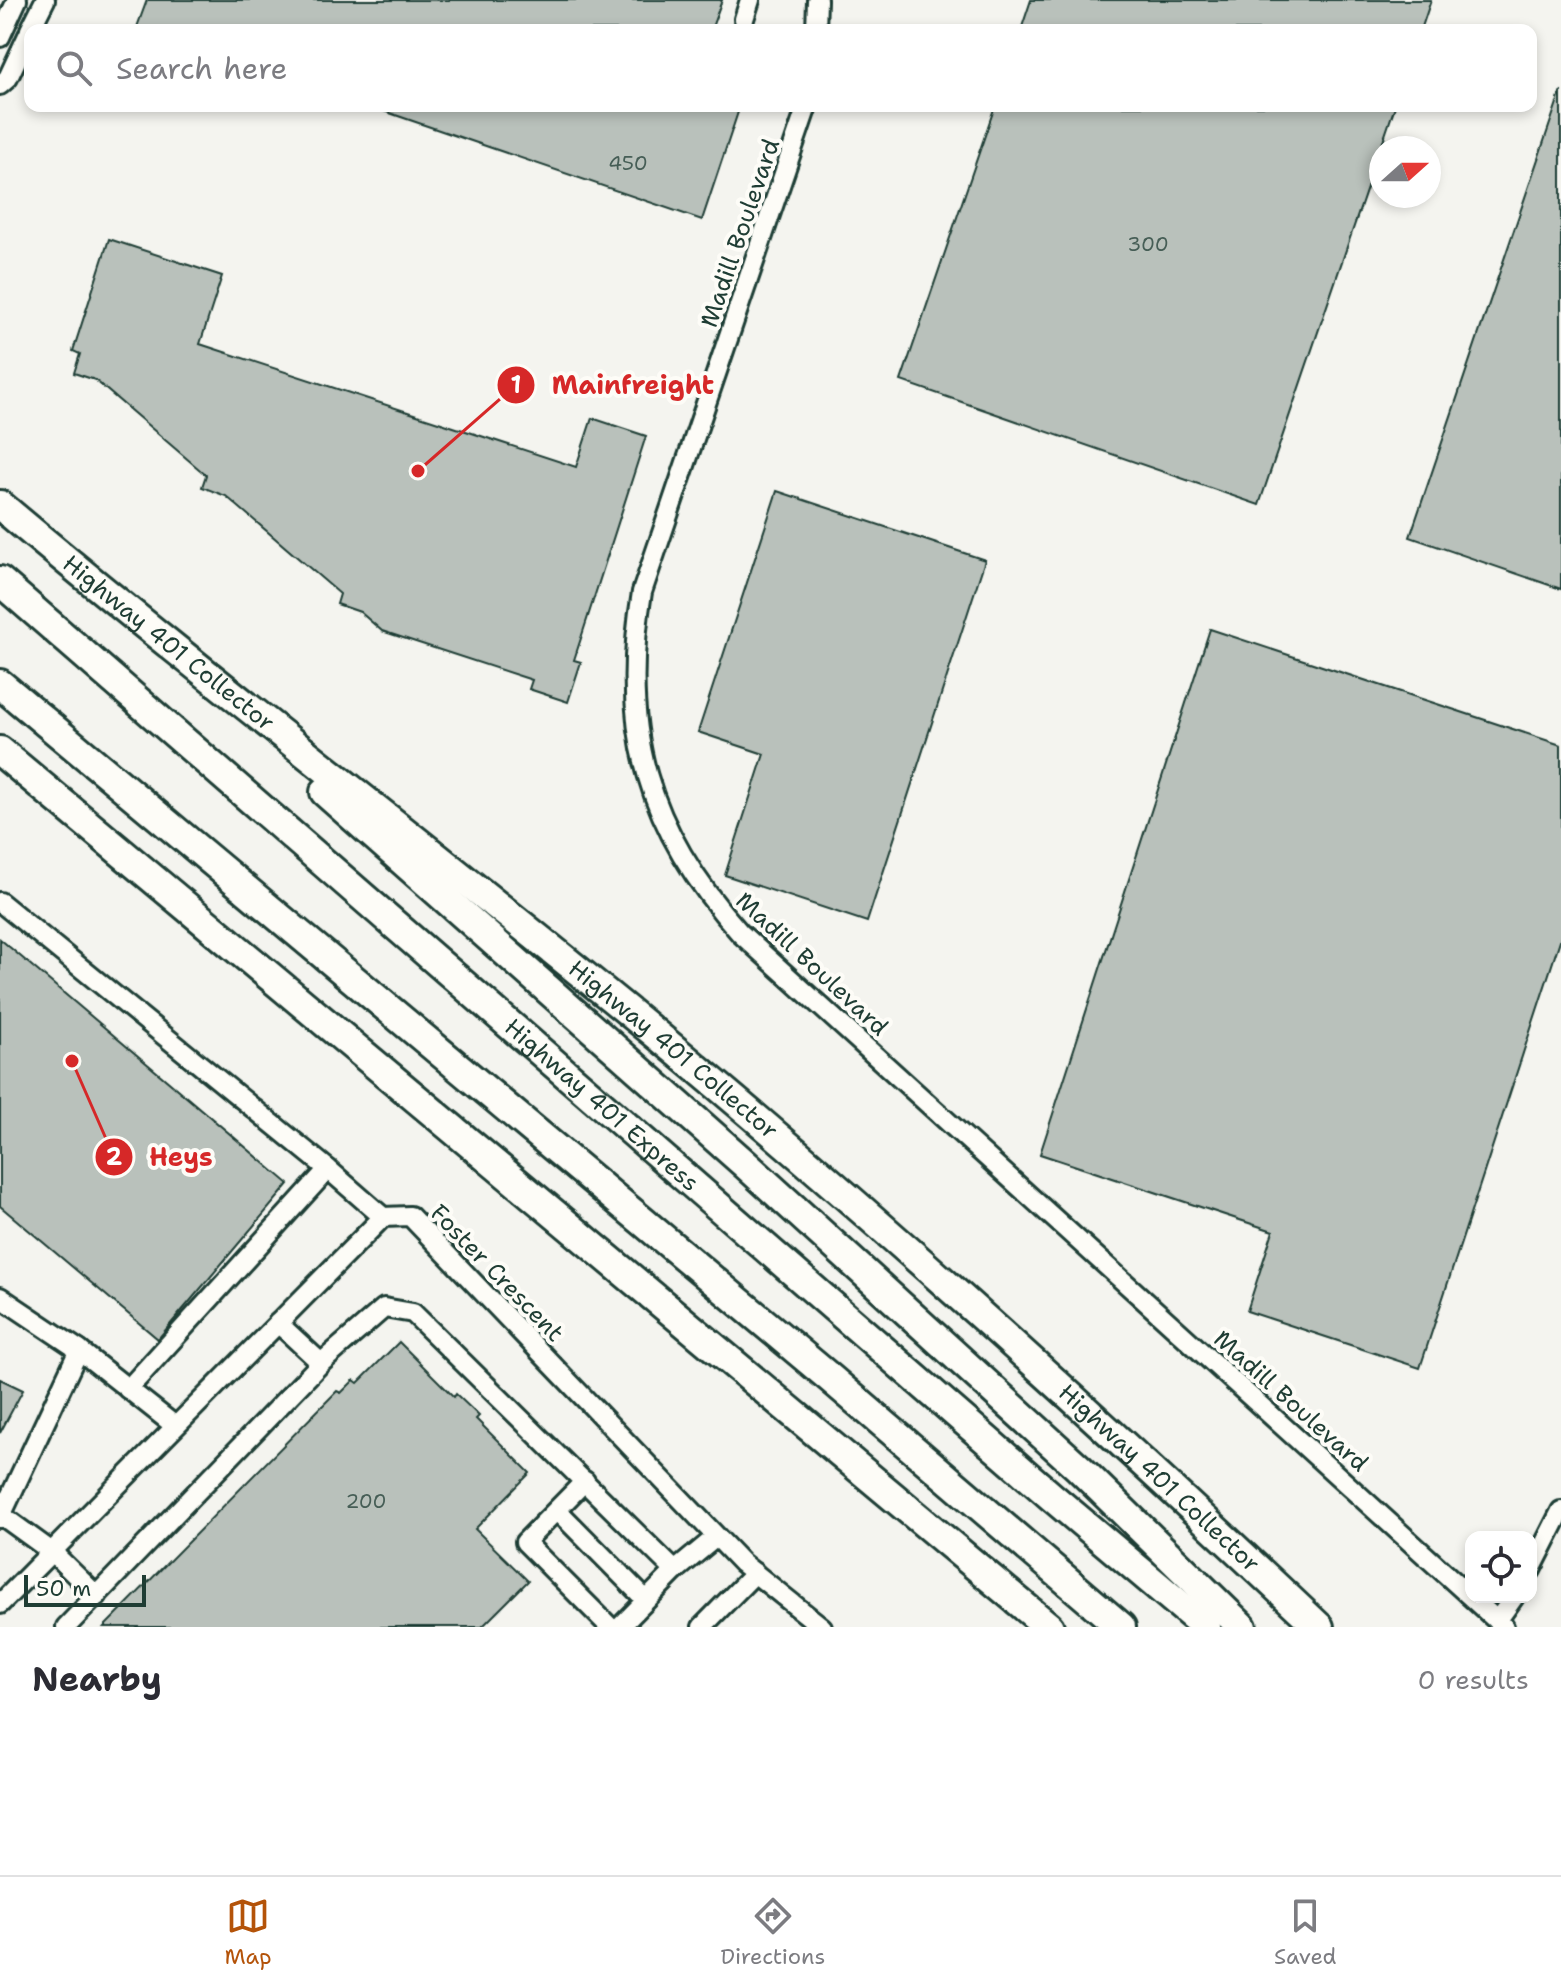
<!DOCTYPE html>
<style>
body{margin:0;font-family:"Shantell Sans",sans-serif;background:#f7f7f7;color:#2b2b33}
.controls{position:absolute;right:24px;bottom:24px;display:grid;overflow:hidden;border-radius:16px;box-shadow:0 4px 12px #0003}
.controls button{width:72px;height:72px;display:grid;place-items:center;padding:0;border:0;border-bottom:2px solid #e1e1e2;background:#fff;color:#2b2b33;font:40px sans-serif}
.compass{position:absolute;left:1369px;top:136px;width:72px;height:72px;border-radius:50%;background:#fff;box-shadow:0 4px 12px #0003;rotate:69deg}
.scale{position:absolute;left:24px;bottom:20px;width:122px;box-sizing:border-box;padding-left:8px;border:4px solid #1f3d34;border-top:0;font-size:22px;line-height:28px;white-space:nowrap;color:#1f3d34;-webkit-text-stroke:6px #fdfcf7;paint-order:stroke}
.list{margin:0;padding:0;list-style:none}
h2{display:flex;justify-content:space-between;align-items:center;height:104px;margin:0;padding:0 32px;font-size:34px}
h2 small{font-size:26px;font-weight:400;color:#7c7c81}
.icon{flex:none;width:44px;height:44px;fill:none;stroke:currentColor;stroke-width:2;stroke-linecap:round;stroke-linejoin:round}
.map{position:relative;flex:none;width:1561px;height:1627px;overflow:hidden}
.search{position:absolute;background:#fff;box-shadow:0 4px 12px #0003;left:24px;right:24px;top:24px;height:88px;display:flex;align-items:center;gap:20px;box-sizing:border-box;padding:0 28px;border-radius:16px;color:#7c7c81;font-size:30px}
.sheet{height:248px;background:#fff}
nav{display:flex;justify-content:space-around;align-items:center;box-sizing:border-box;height:112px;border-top:2px solid #e1e1e2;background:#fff;font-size:22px;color:#7c7c81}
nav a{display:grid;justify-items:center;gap:4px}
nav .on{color:#b45309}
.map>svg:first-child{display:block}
.building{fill:#b9c1bb;stroke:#1f3d34;stroke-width:2}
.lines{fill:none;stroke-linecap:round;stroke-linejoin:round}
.minor-casing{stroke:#1f3d34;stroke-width:24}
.highway-casing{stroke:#1f3d34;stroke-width:34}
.minor{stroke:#fdfcf7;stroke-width:18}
.highway{stroke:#fdfcf7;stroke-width:28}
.labels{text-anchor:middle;stroke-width:8;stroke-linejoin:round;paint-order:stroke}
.number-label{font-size:20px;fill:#465e56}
.street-label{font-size:24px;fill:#1f3d34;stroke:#fdfcf7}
.leader{fill:none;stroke:#d62828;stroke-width:3}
.callout-dot{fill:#d62828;stroke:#fdfcf7;stroke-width:3}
.mark-label{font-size:24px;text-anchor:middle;font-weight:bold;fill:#fff}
.callout-label{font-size:26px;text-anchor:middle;font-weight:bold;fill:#d62828;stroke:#fdfcf7;stroke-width:8;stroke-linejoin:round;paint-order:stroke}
</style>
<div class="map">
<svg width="1561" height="1627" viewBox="0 0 1561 1627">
<rect width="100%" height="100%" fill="#f4f4ef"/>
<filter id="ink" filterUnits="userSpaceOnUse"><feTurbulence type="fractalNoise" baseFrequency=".0125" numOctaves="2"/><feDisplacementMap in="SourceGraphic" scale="16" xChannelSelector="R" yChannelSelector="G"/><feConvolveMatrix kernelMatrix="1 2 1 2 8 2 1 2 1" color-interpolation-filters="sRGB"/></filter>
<g filter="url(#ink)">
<!-- building -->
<g class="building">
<path d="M 147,0 L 722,0 L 711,30 L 147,30 L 137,27 Z"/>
<path d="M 1031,0 L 1431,0 L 1421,30 L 1021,30 Z"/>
<path d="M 1561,91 L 1561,589 L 1410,537 Z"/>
<path d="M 369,106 L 740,106 L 702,220 Z"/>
<path d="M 995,106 L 1395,106 L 1259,505 L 901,381 Z"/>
<path d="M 109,239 L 222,276 L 200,344 L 576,467 L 592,418 L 646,436 L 574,660 L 581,662 L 568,702 L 529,689 L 532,680 L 382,631 L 360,612 L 337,604 L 340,594 L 226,496 L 202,487 L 206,475 L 95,380 L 74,373 L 80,354 L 73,351 Z"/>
<path d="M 777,491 L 985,560 L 867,922 L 725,875 L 764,754 L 698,732 Z"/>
<path d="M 1210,629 L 1561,745 L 1561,937 L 1420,1368 L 1247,1311 L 1273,1231 L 1040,1154 Z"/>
<path d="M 0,939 L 289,1184 L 158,1339 L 0,1206 Z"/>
<path d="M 399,1342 L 454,1397 L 456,1394 L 479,1416 L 476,1419 L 530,1473 L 475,1529 L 528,1581 L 482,1627 L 104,1627 L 337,1391 L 341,1393 L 354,1380 L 358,1383 Z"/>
<path d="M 0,1379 L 23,1390 L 0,1433 Z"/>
</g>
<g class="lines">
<defs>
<g id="minor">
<path d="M 744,19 L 750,0"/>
<path d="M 30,30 L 45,0"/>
<path d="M 816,30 L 817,0"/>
<path d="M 0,37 L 17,0"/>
<path d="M 0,85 L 8,78 L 30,31"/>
<path d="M 807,106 L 642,592 C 619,730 647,829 740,933 L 1504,1627"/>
<path d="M 0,902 L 328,1169"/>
<path d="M 0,1297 L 79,1350 L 174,1425"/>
<path d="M 321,1363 L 384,1308 L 413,1313 L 675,1571 L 716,1537"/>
<path d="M 128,1389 L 328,1169 L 383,1217"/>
<path d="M 585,1481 L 525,1542 L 610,1627"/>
<path d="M 557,1510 L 646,1600"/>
<path d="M 1,1515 L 52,1552 L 97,1596"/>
<path d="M 0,1518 L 79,1350"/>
<path d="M 1531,1570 L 1561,1511"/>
<path d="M 0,1604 L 383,1217 L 410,1216 L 742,1563 L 822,1627"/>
<path d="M 1497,1621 L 1514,1597"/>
<path d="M 66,1627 L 321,1363 L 278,1323"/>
<path d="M 620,1627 L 675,1571"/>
<path d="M 702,1627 L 755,1573"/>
</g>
<g id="highway">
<path id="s1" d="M 0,505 C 215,686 440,856 657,1035 C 885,1224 1104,1424 1319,1627"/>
<path id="s2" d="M 0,581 L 1052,1497 L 1206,1627"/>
<path d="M 0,684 L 830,1378 L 1121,1627"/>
<path d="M 0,751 L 1049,1627"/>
<path d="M 325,792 L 745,1164 L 1079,1468 L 1242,1627"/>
</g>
</defs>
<!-- minor casing -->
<use href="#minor" class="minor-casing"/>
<!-- highway casing -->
<use href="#highway" class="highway-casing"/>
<!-- minor -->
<use href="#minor" class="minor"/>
<!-- highway -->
<use href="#highway" class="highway"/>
</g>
</g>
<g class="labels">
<!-- number labels -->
<g class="number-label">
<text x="628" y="170">450</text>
<text x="1148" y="251">300</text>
<text x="366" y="1508">200</text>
</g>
<!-- street labels -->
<g class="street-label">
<text transform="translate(740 233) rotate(-71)" y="8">Madill Boulevard</text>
<text dy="8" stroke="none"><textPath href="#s1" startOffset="218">Highway 401 Collector</textPath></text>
<text transform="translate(812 964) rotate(43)" y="8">Madill Boulevard</text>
<text dy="8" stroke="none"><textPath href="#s1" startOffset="866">Highway 401 Collector</textPath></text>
<text dy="8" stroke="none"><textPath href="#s2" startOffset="798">Highway 401 Express</textPath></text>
<text transform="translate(497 1273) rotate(46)" y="8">Foster Crescent</text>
<text transform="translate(1291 1401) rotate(42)" y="8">Madill Boulevard</text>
<text dy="8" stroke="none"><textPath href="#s1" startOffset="1514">Highway 401 Collector</textPath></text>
</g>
</g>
<!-- callouts -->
<path class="leader" d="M418 471L516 385M72 1061L114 1157"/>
<g class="callout-dot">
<circle cx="418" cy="471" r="8"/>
<circle cx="72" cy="1061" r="8"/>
<circle cx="516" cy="385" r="20"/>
<circle cx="114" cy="1157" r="20"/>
</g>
<g class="mark-label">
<text x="516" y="393">1</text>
<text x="114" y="1165">2</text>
</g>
<g class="callout-label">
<text x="633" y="394">Mainfreight</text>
<text x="181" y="1166">Heys</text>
</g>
</svg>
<div class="controls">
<button><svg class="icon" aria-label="locate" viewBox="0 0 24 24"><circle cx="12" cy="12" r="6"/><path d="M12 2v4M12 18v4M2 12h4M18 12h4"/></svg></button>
</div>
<svg class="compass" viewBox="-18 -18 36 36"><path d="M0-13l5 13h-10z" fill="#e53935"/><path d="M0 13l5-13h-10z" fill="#7c7c81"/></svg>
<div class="scale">50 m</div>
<div class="search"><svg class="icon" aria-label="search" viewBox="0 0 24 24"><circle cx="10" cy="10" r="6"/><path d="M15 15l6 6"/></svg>Search here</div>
</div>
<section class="sheet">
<h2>Nearby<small>0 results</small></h2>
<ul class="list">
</ul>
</section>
<nav>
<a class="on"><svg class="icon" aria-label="map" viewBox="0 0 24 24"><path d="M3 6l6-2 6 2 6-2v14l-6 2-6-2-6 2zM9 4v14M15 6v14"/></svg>Map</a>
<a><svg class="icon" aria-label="directions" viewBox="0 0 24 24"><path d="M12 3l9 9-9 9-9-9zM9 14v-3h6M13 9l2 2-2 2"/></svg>Directions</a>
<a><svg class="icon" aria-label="saved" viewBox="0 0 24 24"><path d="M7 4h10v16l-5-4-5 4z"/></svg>Saved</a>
</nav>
